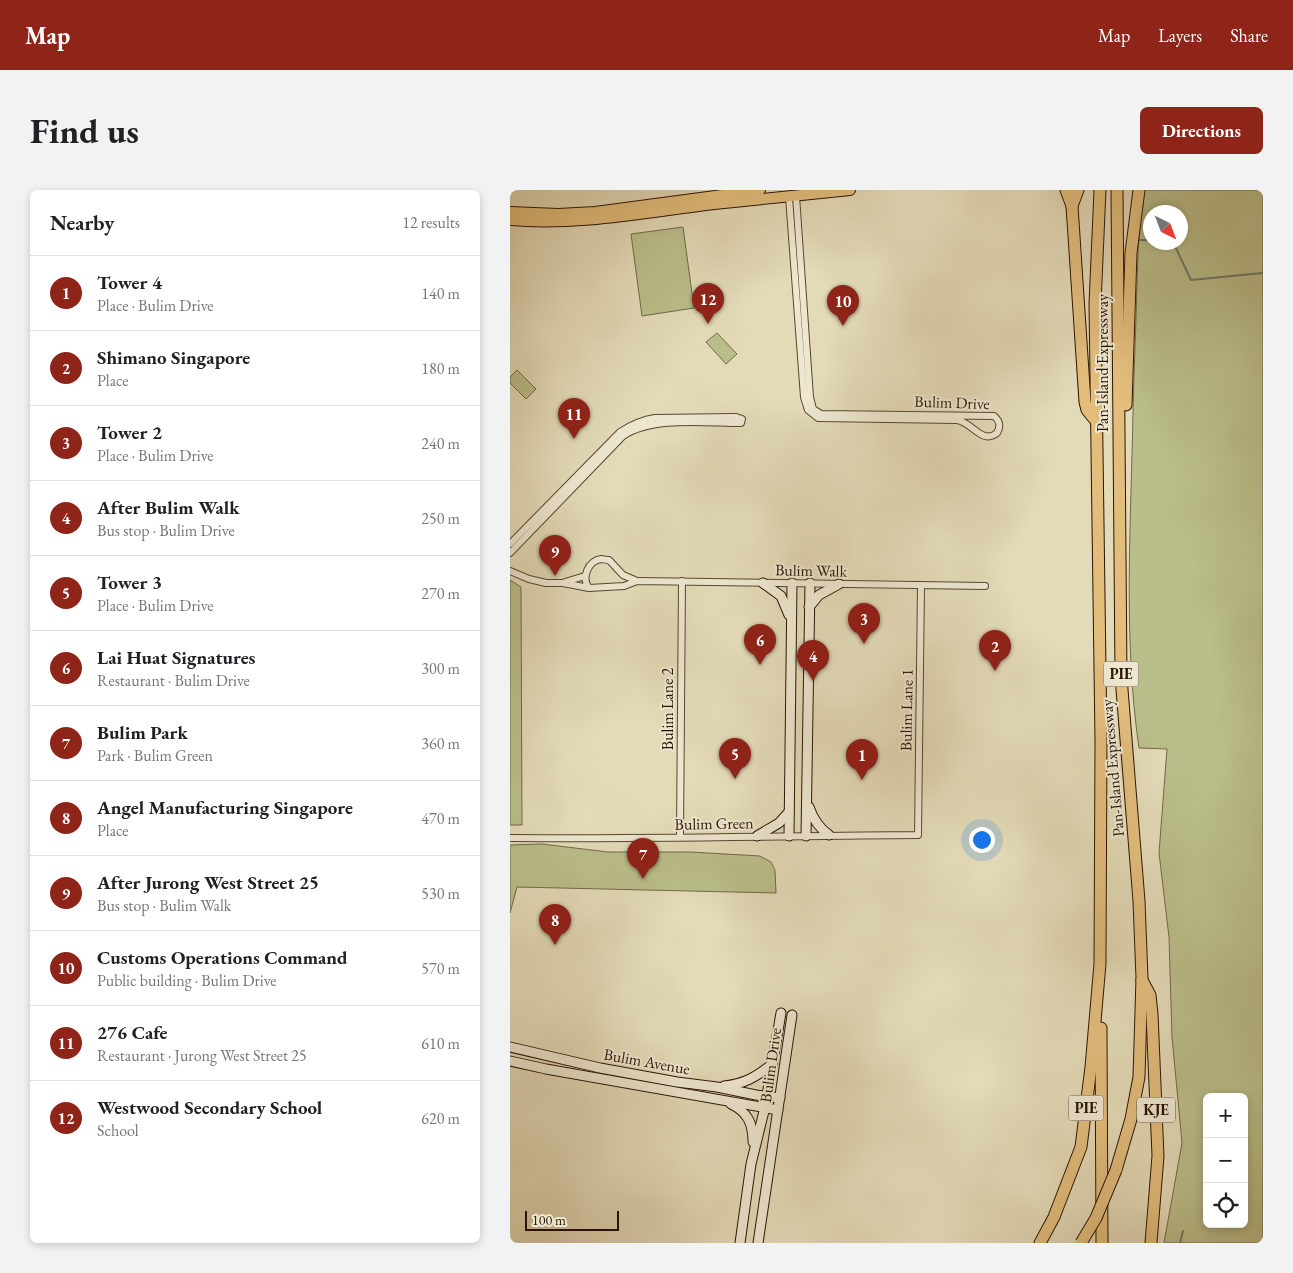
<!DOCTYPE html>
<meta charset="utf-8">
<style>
body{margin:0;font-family:"EB Garamond",serif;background:#f2f2f2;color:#202124}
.controls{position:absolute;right:15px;bottom:15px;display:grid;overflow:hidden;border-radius:8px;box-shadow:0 2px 8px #0003}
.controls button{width:45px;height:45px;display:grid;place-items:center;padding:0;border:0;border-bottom:1px solid #e0e0e0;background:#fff;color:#202124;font:25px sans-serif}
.compass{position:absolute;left:633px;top:15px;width:45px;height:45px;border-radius:50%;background:#fff;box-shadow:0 2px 8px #0003;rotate:138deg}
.scale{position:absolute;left:15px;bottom:12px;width:94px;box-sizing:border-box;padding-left:5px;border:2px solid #2b1405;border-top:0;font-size:14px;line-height:18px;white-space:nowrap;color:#2b1405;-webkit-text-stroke:4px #ede7d0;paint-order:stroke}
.you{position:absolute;left:471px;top:649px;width:18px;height:18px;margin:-12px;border:4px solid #fff;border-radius:50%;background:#1a73e8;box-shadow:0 0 0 8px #1a73e833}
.badge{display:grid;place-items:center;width:32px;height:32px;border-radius:50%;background:#8f2418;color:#fff;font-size:16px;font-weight:700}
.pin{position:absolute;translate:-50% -41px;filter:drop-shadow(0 1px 2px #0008)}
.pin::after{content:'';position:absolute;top:26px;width:18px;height:15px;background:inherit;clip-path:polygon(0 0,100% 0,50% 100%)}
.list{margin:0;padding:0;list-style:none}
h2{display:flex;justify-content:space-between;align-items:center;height:65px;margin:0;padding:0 20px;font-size:21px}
h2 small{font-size:16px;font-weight:400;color:#757577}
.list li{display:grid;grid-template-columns:32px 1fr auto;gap:15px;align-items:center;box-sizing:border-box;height:75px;padding:0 20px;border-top:1px solid #e0e0e0}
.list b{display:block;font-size:19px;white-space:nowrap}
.list p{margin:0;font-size:16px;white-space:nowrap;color:#757577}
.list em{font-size:16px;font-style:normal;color:#757577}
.icon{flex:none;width:28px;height:28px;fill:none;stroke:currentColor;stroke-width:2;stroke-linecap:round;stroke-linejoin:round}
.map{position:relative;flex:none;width:753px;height:1053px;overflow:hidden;border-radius:8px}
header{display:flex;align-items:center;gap:30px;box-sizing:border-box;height:70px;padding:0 25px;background:#8f2418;color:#fff}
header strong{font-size:24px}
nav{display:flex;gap:28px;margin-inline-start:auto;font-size:18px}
.intro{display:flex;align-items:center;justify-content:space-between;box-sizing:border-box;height:120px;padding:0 30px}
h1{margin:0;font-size:35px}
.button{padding:12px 22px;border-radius:8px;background:#8f2418;color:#fff;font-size:18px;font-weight:700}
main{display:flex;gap:30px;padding:0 30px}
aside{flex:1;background:#fff;border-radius:8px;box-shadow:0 2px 8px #0003}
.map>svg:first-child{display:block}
.green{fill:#babe8a;stroke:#726948;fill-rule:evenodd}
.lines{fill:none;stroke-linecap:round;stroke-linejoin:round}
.stream{stroke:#6b786b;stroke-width:2}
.street-casing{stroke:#594632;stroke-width:8}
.secondary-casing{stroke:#2b1405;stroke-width:11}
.primary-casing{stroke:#2b1405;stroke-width:12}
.highway-casing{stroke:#2b1405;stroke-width:13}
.street{stroke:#ede7d0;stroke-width:6}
.secondary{stroke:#ede7d0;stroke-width:9}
.primary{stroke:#e2bd7c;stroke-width:10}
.highway{stroke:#e2bd7c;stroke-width:11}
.highway-bridge-casing{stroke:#2b1405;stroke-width:13;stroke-linecap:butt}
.highway-bridge{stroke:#e2bd7c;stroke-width:11}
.labels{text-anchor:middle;stroke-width:4;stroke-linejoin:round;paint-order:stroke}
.shield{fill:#ede7d0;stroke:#655342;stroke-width:1}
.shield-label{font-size:15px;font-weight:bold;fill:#2b1405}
.street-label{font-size:16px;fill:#2b1405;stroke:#ede7d0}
</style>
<header>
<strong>Map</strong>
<nav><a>Map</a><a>Layers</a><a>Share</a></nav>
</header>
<div class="intro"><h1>Find us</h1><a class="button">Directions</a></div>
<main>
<aside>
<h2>Nearby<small>12 results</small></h2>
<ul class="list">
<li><span class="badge">1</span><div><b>Tower 4</b><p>Place · Bulim Drive</p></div><em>140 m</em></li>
<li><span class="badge">2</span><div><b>Shimano Singapore</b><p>Place</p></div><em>180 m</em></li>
<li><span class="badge">3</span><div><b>Tower 2</b><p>Place · Bulim Drive</p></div><em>240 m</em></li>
<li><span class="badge">4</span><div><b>After Bulim Walk</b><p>Bus stop · Bulim Drive</p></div><em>250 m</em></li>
<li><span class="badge">5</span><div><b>Tower 3</b><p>Place · Bulim Drive</p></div><em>270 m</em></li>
<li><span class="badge">6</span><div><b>Lai Huat Signatures</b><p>Restaurant · Bulim Drive</p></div><em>300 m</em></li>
<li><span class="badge">7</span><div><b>Bulim Park</b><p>Park · Bulim Green</p></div><em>360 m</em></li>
<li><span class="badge">8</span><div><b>Angel Manufacturing Singapore</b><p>Place</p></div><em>470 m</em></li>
<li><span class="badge">9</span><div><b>After Jurong West Street 25</b><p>Bus stop · Bulim Walk</p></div><em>530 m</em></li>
<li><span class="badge">10</span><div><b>Customs Operations Command</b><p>Public building · Bulim Drive</p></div><em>570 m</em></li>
<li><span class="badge">11</span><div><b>276 Cafe</b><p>Restaurant · Jurong West Street 25</p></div><em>610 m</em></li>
<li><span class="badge">12</span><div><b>Westwood Secondary School</b><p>School</p></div><em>620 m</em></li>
</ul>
</aside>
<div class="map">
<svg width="753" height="1053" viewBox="0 0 753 1053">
<rect width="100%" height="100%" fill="#e3dab7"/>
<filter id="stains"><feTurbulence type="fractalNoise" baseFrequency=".004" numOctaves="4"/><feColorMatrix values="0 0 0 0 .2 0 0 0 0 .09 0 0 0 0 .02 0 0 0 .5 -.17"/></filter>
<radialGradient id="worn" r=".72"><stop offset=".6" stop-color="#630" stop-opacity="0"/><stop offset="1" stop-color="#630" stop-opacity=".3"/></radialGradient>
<!-- green -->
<g class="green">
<path d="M 634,0 L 753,0 L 753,1053 L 654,1053 L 672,953 L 662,847 L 659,747 L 649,663 L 657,559 L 629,558 C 613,448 621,334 623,222 C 624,180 626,137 627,94 C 628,62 629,31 634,0 ZM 641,22 L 671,22 L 671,52 L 641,52 ZM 697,907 L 734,907 L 734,1034 L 697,1034 Z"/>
<path d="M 173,37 L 184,118 L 132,126 L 121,44 Z"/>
<path d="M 207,143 L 227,164 L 216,174 L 196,152 Z"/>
<path d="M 7,180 L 26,199 L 16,209 L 0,193 L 0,187 Z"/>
<path d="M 0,390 L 11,397 L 12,635 L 0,635 Z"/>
<path d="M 32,654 L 98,662 L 181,662 L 250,666 L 261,672 L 265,680 L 266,703 L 7,697 L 0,723 L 0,655 Z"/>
</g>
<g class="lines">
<!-- stream -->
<g class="stream">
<path d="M 628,50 L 641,50"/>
<path d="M 663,52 L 681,90 L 753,83"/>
<path d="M 670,1053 L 673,1041"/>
</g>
<defs>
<g id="street">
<path d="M 279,7 L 294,207 L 298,220 L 308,228 L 447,230 C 462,232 472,255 487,243 C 491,236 490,231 484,226 L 311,224 L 303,219 L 300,207 L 286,6"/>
<path d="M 0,354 L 110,242 C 121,235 131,230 145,228 L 226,227 L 232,229 L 231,233 C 196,233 142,226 113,246 L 0,363"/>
<path d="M 0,381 L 19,389 L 36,393 L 53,393 L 79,398 L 114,396 L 127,391 L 475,396"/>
<path d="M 55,392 L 75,386"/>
<path d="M 79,398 C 71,388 78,371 91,369 C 93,369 96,370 99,370 L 113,385 L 127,391"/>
<path d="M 170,646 L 172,391"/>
<path d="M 0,648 C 136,649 272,646 408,645 L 411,395"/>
</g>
<g id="secondary">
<path d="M 253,393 L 271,406 L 279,425"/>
<path d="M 299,417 L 309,405 L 329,394"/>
<path d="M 299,617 C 303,629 309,638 319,645"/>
<path d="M 247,646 L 269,633 L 279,622"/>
<path d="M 279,646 L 282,393"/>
<path d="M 296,646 L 300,393"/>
<path d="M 0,857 L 90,878 L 167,892 L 207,897 L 246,905 L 270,908"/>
<path d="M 0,871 L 36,879 L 268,920"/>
<path d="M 214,896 C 234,894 246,887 261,875"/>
<path d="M 221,914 C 238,922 243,934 243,952"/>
<path d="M 230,1053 L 241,974 L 255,917 L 271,823"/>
<path d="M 248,1053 L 282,825"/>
</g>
<g id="primary">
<path d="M 0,22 L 48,24 L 85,22 L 250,0"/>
<path d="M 0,30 C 68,36 137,22 204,14 C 249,9 295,5 340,0"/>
</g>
<g id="highway">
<path d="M 556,0 L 562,16 L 575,212 L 577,220 L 586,231"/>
<path d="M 562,16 L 568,0"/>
<path d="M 616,215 L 621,63 L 629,0"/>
<path d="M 632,790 L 640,805 L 642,824 L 648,966 L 641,1053"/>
<path d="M 591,838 L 592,1053"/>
<path d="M 606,980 L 621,929 L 629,887 L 632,788 L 629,711 L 611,487 L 607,0"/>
<path d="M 530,1053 L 544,1027 L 571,957 L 581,877 L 590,774 L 591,552 L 585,114 L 590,0"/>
</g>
</defs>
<!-- street casing -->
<use href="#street" class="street-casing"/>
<!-- secondary casing -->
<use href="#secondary" class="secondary-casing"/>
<!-- primary casing -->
<use href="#primary" class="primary-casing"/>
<!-- highway casing -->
<use href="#highway" class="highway-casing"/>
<!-- street -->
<use href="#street" class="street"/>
<!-- secondary -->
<use href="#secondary" class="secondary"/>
<!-- primary -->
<use href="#primary" class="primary"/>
<!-- highway -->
<use href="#highway" class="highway"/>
<defs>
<path id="highway-bridge" d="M 571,1053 L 586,1028 L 606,980"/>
</defs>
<!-- highway-bridge casing -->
<use href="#highway-bridge" class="highway-bridge-casing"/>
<!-- highway-bridge -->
<use href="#highway-bridge" class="highway-bridge"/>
</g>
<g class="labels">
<!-- shield labels -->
<g class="shield">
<rect x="593.5" y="471.5" width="35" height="25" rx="4"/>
<rect x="558.5" y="905.5" width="35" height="25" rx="4"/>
<rect x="627" y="907.5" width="38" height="25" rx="4"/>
</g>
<g class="shield-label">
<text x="611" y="489">PIE</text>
<text x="576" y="923">PIE</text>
<text x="646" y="925">KJE</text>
</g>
<!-- street labels -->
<g class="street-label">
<text transform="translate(592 173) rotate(-90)" y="6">Pan-Island Expressway</text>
<text transform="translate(442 212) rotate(2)" y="6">Bulim Drive</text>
<text transform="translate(301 380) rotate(1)" y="6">Bulim Walk</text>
<text transform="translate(157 519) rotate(-90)" y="6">Bulim Lane 2</text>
<text transform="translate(396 520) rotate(-89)" y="6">Bulim Lane 1</text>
<text transform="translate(602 578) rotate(-95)" y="6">Pan-Island Expressway</text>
<text transform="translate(204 633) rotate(-1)" y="6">Bulim Green</text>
<text transform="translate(137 871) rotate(10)" y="6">Bulim Avenue</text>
<text transform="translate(260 875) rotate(-82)" y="6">Bulim Drive</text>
</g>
</g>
<rect width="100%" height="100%" filter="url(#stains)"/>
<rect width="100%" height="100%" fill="url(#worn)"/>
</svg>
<div class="controls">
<button>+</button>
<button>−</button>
<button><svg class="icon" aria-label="locate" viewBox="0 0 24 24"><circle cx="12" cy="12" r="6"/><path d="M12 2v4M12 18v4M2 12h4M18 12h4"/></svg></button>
</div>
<svg class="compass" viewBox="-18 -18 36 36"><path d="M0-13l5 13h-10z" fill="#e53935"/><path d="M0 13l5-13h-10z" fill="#757577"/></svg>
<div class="scale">100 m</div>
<div class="you"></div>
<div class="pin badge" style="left:352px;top:590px">1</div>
<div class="pin badge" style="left:485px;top:481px">2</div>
<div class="pin badge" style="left:354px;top:454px">3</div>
<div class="pin badge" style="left:303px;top:491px">4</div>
<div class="pin badge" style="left:225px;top:589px">5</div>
<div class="pin badge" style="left:250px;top:475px">6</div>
<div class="pin badge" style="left:133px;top:689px">7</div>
<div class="pin badge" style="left:45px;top:755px">8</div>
<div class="pin badge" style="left:45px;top:386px">9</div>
<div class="pin badge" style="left:333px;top:136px">10</div>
<div class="pin badge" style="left:64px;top:249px">11</div>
<div class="pin badge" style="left:198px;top:134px">12</div>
</div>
</main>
